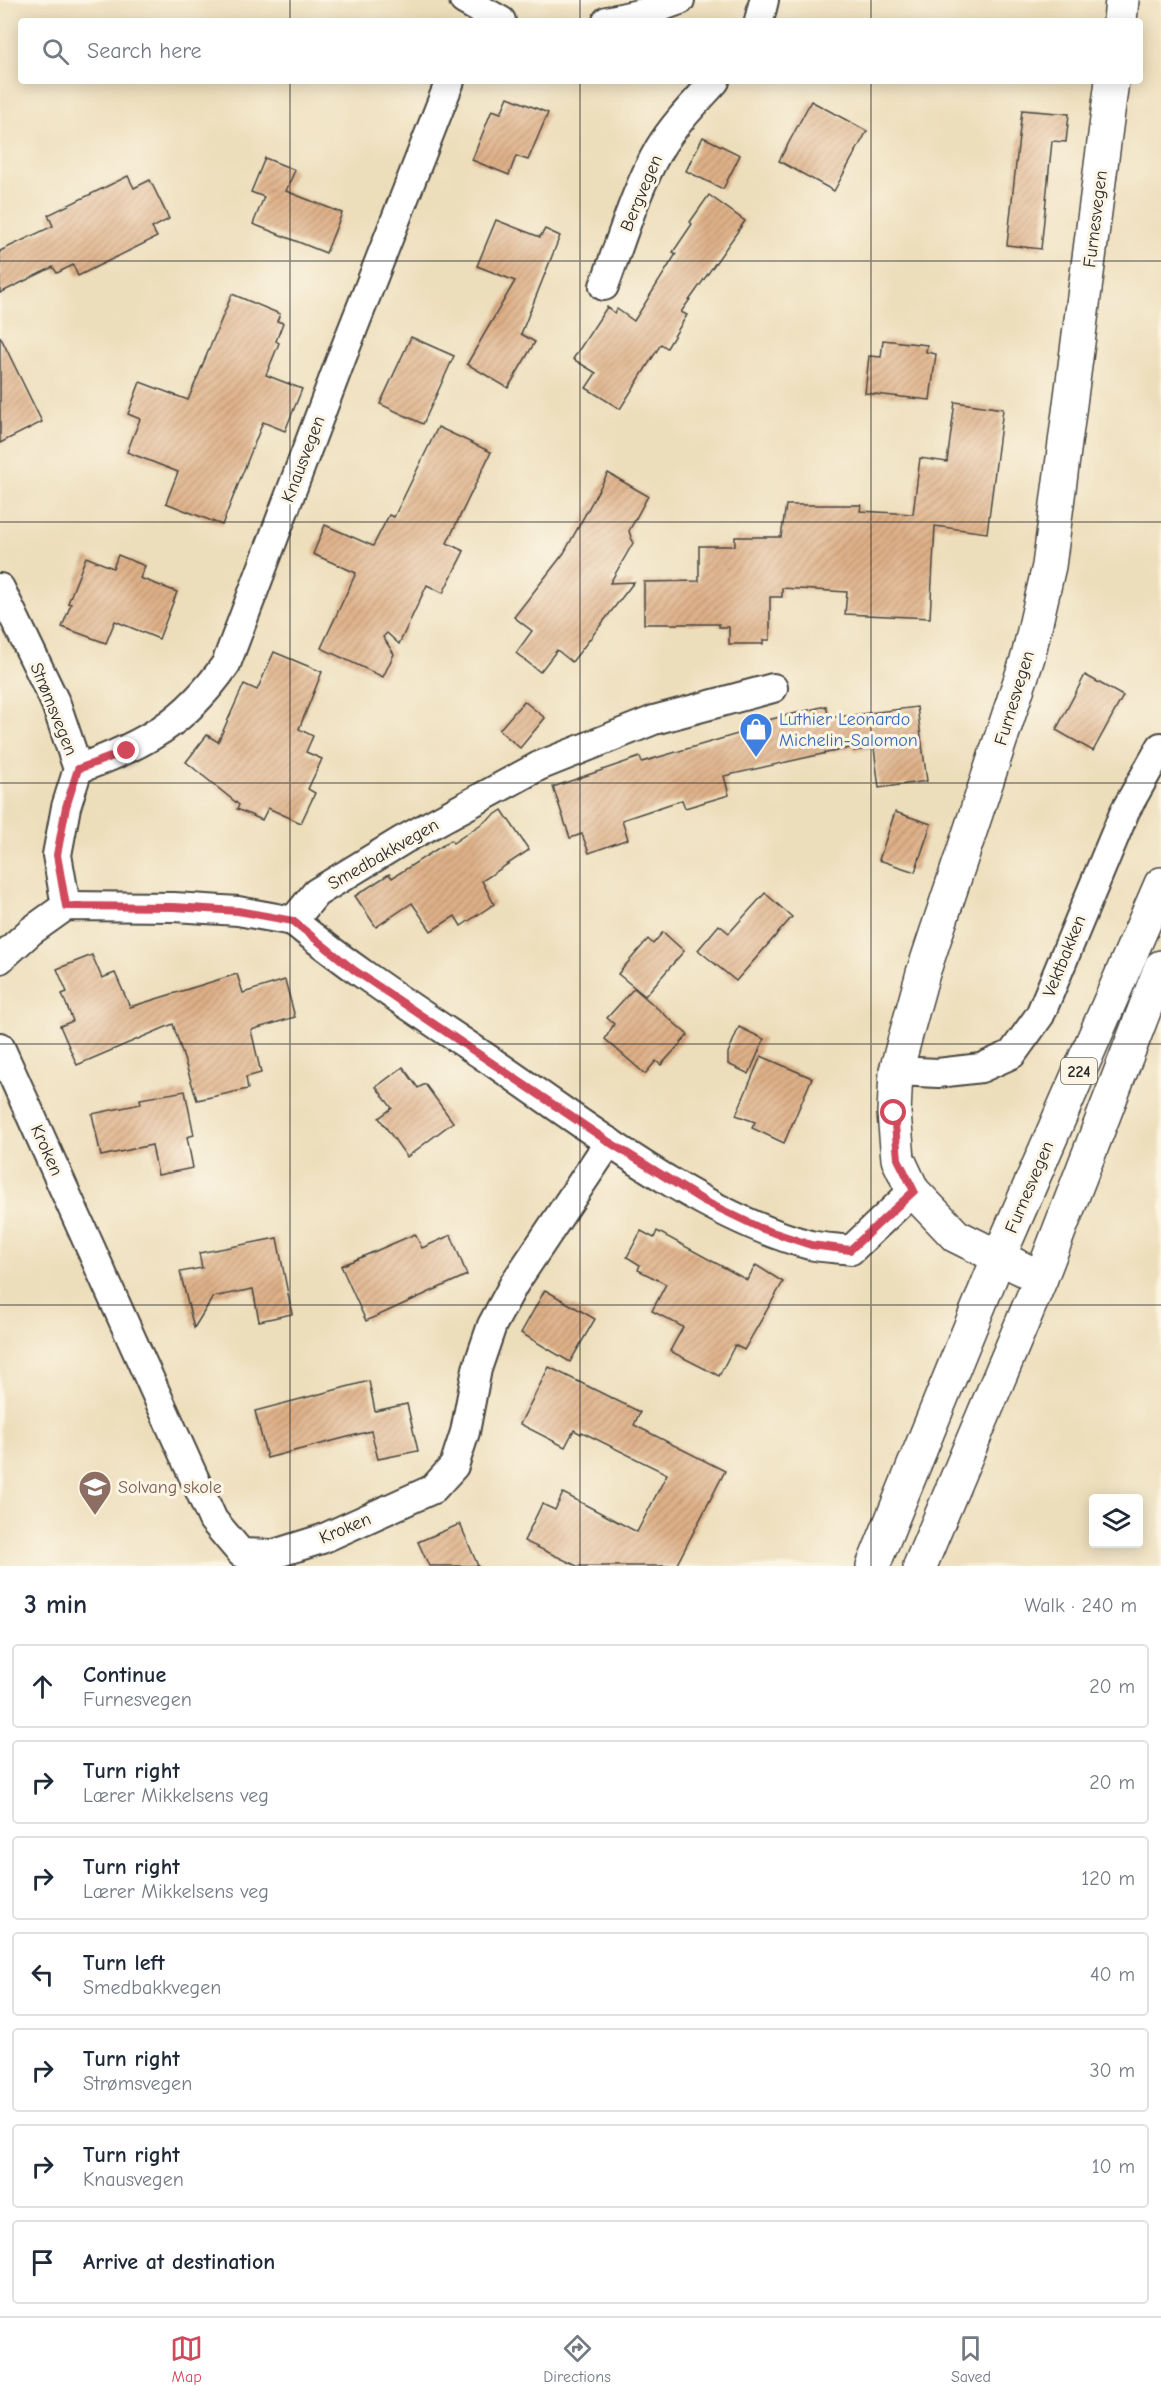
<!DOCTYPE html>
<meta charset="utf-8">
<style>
body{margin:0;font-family:"Comic Neue",sans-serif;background:#f6f6f7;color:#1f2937}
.controls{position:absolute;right:18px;bottom:18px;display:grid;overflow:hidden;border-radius:6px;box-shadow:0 3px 15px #0003}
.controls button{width:54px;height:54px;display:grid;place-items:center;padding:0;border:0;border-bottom:2px solid #e0e1e3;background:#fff;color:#1f2937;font:30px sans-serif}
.stop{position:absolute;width:18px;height:18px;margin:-14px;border:4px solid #d1495b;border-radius:50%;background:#fff}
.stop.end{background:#d1495b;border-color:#fff;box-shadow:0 2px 6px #0008}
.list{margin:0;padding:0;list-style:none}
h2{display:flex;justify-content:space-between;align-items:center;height:78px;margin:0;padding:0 24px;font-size:26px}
h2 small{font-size:20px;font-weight:400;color:#747a83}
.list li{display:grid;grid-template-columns:39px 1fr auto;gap:18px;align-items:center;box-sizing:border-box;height:84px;margin:0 12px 12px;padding:0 12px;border:2px solid #e0e1e3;border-radius:6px}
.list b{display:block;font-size:22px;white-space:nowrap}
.list p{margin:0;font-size:20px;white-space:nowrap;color:#747a83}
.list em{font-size:20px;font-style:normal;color:#747a83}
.icon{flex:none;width:33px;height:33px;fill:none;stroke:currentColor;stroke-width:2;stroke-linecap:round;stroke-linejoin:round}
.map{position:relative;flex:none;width:1161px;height:1566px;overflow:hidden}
.search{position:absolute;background:#fff;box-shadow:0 3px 15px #0003;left:18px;right:18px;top:18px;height:66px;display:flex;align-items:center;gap:15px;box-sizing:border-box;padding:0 21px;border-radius:6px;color:#747a83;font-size:22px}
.sheet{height:750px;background:#fff}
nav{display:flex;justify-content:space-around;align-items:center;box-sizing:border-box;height:84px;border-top:2px solid #e0e1e3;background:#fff;font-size:16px;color:#747a83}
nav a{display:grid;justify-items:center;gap:3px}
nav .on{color:#d1495b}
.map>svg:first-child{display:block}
.building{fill:url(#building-hatch)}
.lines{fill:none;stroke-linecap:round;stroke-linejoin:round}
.street-casing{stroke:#484641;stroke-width:32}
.secondary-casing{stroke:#484641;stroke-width:36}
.primary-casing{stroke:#484641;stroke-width:36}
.street{stroke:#fff;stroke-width:28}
.secondary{stroke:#fff;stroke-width:33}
.primary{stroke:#fff;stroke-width:33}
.route{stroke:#d1495b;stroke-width:8}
.grid{fill:none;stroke:#2b2b2b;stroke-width:1.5;stroke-opacity:0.55}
.labels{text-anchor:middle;stroke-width:6;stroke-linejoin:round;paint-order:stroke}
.shield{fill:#fcf5e5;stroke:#6a6863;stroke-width:1.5}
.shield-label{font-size:16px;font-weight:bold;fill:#2b2b2b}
.street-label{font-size:18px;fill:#2b2b2b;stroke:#fcf5e5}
.shop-label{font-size:18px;fill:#366cbe;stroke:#fcf5e5;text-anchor:start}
.education-label{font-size:18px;fill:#785e54;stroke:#fcf5e5;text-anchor:start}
</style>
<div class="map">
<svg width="1161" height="1566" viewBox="0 0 1161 1566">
<defs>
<pattern id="building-hatch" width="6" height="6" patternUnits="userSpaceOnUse" patternTransform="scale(1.5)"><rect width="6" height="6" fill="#dfb188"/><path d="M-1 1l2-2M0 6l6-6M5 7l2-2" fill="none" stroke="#b5906f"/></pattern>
</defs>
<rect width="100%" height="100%" fill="#fcf5e5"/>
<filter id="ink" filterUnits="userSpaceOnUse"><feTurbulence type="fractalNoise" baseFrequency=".0167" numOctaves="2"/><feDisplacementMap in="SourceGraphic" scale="12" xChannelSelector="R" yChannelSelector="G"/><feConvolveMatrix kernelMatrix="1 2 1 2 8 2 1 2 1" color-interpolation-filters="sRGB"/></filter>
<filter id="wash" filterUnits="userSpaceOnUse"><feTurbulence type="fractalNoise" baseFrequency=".008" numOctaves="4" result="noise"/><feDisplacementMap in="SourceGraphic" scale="24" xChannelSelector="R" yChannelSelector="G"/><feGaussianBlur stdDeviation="1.35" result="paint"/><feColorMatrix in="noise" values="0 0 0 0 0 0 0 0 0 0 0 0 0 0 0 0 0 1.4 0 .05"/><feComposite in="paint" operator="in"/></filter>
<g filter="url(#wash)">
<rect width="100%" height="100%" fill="#eddebb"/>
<g id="blocks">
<!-- building -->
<g class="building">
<path d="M 508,97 L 548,113 L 528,160 L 516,156 L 509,175 L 472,160 L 492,110 L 501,113 Z"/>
<path d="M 811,101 L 867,131 L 834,191 L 779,161 Z"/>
<path d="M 1022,110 L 1069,114 L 1066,142 L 1052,141 L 1041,249 L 1007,245 Z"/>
<path d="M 703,137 L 740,155 L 723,189 L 686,171 Z"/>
<path d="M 265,158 L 295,170 L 286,191 L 342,213 L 326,253 L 253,224 L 264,197 L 251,192 Z"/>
<path d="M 128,176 L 134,188 L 150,180 L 169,219 L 152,228 L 157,237 L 78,276 L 73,265 L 57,273 L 53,267 L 0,293 L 0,251 L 53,226 L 48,215 Z"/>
<path d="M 709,195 L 745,221 L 681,312 L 687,315 L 667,348 L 661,344 L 620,409 L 586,388 L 596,373 L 573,359 L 607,307 L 615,313 L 617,309 L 634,321 L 676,254 L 673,252 L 692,224 L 690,222 Z"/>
<path d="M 496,220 L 540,237 L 545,229 L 560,236 L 521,334 L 535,342 L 508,388 L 467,364 L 515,281 L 477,266 Z"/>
<path d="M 232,294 L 280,314 L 277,321 L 283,323 L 276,341 L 279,343 L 266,375 L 302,389 L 285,431 L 263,422 L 222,525 L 166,503 L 178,472 L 127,452 L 140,419 L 128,414 L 140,382 L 188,400 Z"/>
<path d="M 0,336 L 42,422 L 0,443 Z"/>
<path d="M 411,337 L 454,356 L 423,424 L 380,404 Z"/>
<path d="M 883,340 L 927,345 L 926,352 L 936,354 L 930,400 L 865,393 L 869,356 L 881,357 Z"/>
<path d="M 955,402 L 1003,409 L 987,533 L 935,526 L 930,618 L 845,614 L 847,592 L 782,588 L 782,597 L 770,597 L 770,640 L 763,640 L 763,644 L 729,644 L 729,627 L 719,627 L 719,624 L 644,624 L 644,582 L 699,581 L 699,546 L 735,546 L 735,537 L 781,537 L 786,505 L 861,505 L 860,511 L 913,514 L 920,458 L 947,462 Z"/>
<path d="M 438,427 L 491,452 L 447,543 L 464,551 L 443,593 L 427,585 L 399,644 L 387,633 L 383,637 L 394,654 L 383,677 L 321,648 L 356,573 L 313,554 L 325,525 L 373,546 L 389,515 L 394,517 Z"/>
<path d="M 608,473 L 648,496 L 629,531 L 633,543 L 610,583 L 634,582 L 572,662 L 557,650 L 540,672 L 516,653 L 532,631 L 514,617 L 564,553 Z"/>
<path d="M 118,555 L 145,566 L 140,578 L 177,592 L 159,639 L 115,621 L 106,643 L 62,627 L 71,604 L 68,603 L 86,557 L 113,568 Z"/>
<path d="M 274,652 L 322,672 L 299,729 L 313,736 L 306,752 L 322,759 L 308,789 L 315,793 L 301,823 L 268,808 L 262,820 L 237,809 L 239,805 L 186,762 L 207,735 L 218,742 L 244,684 L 257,690 Z"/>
<path d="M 1085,675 L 1123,696 L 1093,751 L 1056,730 Z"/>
<path d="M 524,701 L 545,718 L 520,748 L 499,730 Z"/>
<path d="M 826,706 L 829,718 L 917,707 L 927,781 L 879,788 L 874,748 L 854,751 L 854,747 L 724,776 L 729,795 L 685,808 L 682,800 L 622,820 L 628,839 L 589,853 L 582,834 L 570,838 L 553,787 L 640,757 L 642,762 L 748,731 L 747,725 Z"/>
<path d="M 502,810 L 529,850 L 482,881 L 494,904 L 461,926 L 455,916 L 431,931 L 412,903 L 376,927 L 355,896 L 389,874 L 392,878 L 451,840 L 453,843 Z"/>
<path d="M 895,812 L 931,824 L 915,872 L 879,860 Z"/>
<path d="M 765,893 L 792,917 L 736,981 L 698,950 L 719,925 L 729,933 Z"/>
<path d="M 663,932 L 684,951 L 645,996 L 618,974 L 648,939 L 653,944 Z"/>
<path d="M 92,955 L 102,978 L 115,973 L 130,1007 L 237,974 L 243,993 L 285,980 L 295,1017 L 251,1030 L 261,1073 L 246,1077 L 248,1089 L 197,1100 L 173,1024 L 77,1065 L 60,1026 L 73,1021 L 62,994 L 67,992 L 57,969 Z"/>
<path d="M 634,988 L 688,1035 L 661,1065 L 656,1061 L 645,1074 L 605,1039 L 614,1024 L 607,1018 Z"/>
<path d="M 739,1027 L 764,1039 L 749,1074 L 728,1064 L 728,1053 Z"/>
<path d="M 761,1056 L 812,1078 L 784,1143 L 752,1128 L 755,1122 L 736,1115 Z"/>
<path d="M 403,1067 L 418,1088 L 425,1084 L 453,1122 L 407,1157 L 379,1118 L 392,1108 L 376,1087 Z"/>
<path d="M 185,1091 L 194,1135 L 187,1137 L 193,1168 L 158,1175 L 152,1145 L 101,1156 L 92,1114 L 141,1104 L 140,1099 Z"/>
<path d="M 641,1231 L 654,1238 L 657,1231 L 747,1280 L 756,1265 L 783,1282 L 744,1350 L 735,1345 L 719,1376 L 670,1351 L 683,1327 L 652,1311 L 666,1284 L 638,1270 L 640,1265 L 627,1257 Z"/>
<path d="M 415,1234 L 422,1248 L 451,1235 L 467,1275 L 366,1321 L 341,1266 Z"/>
<path d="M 277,1238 L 292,1314 L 259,1321 L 253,1289 L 213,1297 L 194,1328 L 180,1272 L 202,1268 L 199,1253 Z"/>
<path d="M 545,1290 L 595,1319 L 570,1362 L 521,1333 Z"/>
<path d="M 549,1367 L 640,1412 L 634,1425 L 725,1471 L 676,1566 L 577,1566 L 524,1541 L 542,1504 L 555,1510 L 563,1493 L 637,1532 L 667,1474 L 582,1432 L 581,1434 L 574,1430 L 565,1447 L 520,1424 Z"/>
<path d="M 369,1381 L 375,1411 L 407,1404 L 418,1451 L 378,1459 L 371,1431 L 267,1458 L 255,1411 Z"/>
<path d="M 460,1524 L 478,1566 L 429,1566 L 418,1542 Z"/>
</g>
</g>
</g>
<g filter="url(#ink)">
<use href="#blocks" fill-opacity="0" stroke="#484641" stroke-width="1.5"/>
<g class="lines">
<defs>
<g id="street">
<path d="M 464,0 L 501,21"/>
<path d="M 607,21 L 643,13 L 680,0"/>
<path d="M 759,21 L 764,0"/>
<path d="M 604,286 C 621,241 635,191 659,149 C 674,124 696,102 715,81"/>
<path d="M 0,588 L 56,704 L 78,769 L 66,807 L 57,855 L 66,906"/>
<path d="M 78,769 C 144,745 185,723 226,664 L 343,354 L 450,81"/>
<path d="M 293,921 C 358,974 428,1018 497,1065 C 588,1127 703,1217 810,1245 C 823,1248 837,1248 851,1250 L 913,1191"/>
<path d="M 0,959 L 31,931 L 66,906 L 174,907 L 238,911 L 293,921 L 316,893 L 403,840 L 539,766 L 654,720 L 773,688"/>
<path d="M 0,1047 L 213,1520 L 241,1553 L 274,1554 L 322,1539 L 433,1489 L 454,1466 L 465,1432 L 477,1369 L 492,1325 L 514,1284 L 609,1142"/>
<path d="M 896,1071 L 938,1073 L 981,1068 L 1012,1054 L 1040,1015 L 1125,811 L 1161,747"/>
</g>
<g id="secondary">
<path d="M 1120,21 L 1122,0"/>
<path d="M 1041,1278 L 956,1236 L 913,1191 L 898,1159 L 894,1113 L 896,1071 L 923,973 L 1028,657 L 1049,566 L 1112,81"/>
</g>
<g id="primary">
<path d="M 873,1566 L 998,1259 L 1161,884"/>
<path d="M 920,1566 L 1041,1278 L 1161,967"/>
</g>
</defs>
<!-- street casing -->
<use href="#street" class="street-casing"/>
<!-- secondary casing -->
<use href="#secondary" class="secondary-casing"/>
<!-- primary casing -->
<use href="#primary" class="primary-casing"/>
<!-- street -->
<use href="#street" class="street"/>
<!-- secondary -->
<use href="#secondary" class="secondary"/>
<!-- primary -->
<use href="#primary" class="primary"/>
</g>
</g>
<g class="lines" filter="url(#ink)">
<!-- route -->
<path class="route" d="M 127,751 L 78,769 L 66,807 L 57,855 L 66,906 L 174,907 L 238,911 L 293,921 L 354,970 L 609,1142 L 704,1201 L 760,1228 L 811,1245 L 850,1250 L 914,1191 L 898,1159 L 894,1113"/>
</g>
<!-- grid -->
<path class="grid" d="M 290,0 L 290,21M 580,0 L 580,21M 871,0 L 871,21M 290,81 L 290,1566M 580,81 L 580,1566M 871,81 L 871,1566M 0,261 L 1161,261M 0,522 L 1161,522M 0,783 L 1161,783M 0,1044 L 1161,1044M 0,1305 L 1161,1305"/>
<!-- icons -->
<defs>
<symbol id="shop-pin" viewBox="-11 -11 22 30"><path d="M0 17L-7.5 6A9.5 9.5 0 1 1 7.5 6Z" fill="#3f7fe0" stroke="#fcf5e5"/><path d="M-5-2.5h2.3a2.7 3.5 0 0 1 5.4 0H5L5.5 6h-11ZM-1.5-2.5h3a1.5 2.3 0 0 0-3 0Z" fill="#fff"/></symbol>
<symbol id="school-pin" viewBox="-11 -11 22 30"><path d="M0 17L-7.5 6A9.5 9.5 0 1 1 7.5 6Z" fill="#8d6e63" stroke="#fcf5e5"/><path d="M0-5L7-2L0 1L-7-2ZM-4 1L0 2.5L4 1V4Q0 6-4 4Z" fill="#fff"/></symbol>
</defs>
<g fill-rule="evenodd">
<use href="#shop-pin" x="737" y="710" width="38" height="52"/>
<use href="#school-pin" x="76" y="1468" width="38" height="52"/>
</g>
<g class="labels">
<!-- shield labels -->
<rect class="shield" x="1061" y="1058" width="36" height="26" rx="4.5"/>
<g class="shield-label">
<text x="1079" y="1077">224</text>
</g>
<!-- street labels -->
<g class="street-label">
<text transform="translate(641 193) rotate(-67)" y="6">Bergvegen</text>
<text transform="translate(1095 219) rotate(-83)" y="6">Furnesvegen</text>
<text transform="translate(303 459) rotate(-69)" y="6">Knausvegen</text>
<text transform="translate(1014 698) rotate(-73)" y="6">Furnesvegen</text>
<text transform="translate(54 709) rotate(68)" y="6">Strømsvegen</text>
<text transform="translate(383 854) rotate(-30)" y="6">Smedbakkvegen</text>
<text transform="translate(1064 956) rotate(-68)" y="6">Vektbakken</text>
<text transform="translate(47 1150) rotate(66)" y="6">Kroken</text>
<text transform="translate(1029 1187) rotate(-67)" y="6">Furnesvegen</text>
<text transform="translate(345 1528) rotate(-23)" y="6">Kroken</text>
</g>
<!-- shop labels -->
<g class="shop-label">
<text x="779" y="725">Luthier Leonardo<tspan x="779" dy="21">Michelin-Salomon</tspan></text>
</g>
<!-- education labels -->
<g class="education-label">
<text x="118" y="1493">Solvang skole</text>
</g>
</g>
</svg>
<div class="controls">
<button><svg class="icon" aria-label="layers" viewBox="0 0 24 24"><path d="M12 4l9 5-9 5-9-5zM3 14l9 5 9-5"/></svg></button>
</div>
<div class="stop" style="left:894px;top:1113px"></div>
<div class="stop end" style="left:127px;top:751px"></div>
<div class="search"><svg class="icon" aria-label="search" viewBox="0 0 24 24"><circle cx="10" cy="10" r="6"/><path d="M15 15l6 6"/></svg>Search here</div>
</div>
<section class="sheet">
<h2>3 min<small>Walk · 240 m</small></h2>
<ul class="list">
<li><svg class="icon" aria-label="ahead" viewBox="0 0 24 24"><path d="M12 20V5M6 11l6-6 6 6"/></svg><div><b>Continue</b><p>Furnesvegen</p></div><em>20 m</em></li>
<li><svg class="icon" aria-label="right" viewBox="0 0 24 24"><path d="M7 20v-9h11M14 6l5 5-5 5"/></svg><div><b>Turn right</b><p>Lærer Mikkelsens veg</p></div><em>20 m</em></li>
<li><svg class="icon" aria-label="right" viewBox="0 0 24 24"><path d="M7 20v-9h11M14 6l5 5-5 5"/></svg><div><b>Turn right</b><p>Lærer Mikkelsens veg</p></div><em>120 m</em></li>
<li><svg class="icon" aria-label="left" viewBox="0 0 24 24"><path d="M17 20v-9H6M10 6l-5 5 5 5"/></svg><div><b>Turn left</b><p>Smedbakkvegen</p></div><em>40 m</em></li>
<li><svg class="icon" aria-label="right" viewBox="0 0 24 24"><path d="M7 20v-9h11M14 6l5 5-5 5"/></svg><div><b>Turn right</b><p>Strømsvegen</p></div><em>30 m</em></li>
<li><svg class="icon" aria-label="right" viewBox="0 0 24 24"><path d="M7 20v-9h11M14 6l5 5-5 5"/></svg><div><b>Turn right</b><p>Knausvegen</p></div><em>10 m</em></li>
<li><svg class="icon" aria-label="arrive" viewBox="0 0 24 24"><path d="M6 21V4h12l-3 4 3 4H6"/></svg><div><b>Arrive at destination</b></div></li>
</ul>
</section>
<nav>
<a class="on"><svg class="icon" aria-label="map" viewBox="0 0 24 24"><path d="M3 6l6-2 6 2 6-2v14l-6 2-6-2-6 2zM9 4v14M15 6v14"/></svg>Map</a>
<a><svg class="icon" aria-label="directions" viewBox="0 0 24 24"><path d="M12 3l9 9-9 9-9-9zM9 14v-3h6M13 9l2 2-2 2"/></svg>Directions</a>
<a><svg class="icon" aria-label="saved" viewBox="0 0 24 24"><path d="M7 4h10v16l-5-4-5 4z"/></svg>Saved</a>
</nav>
